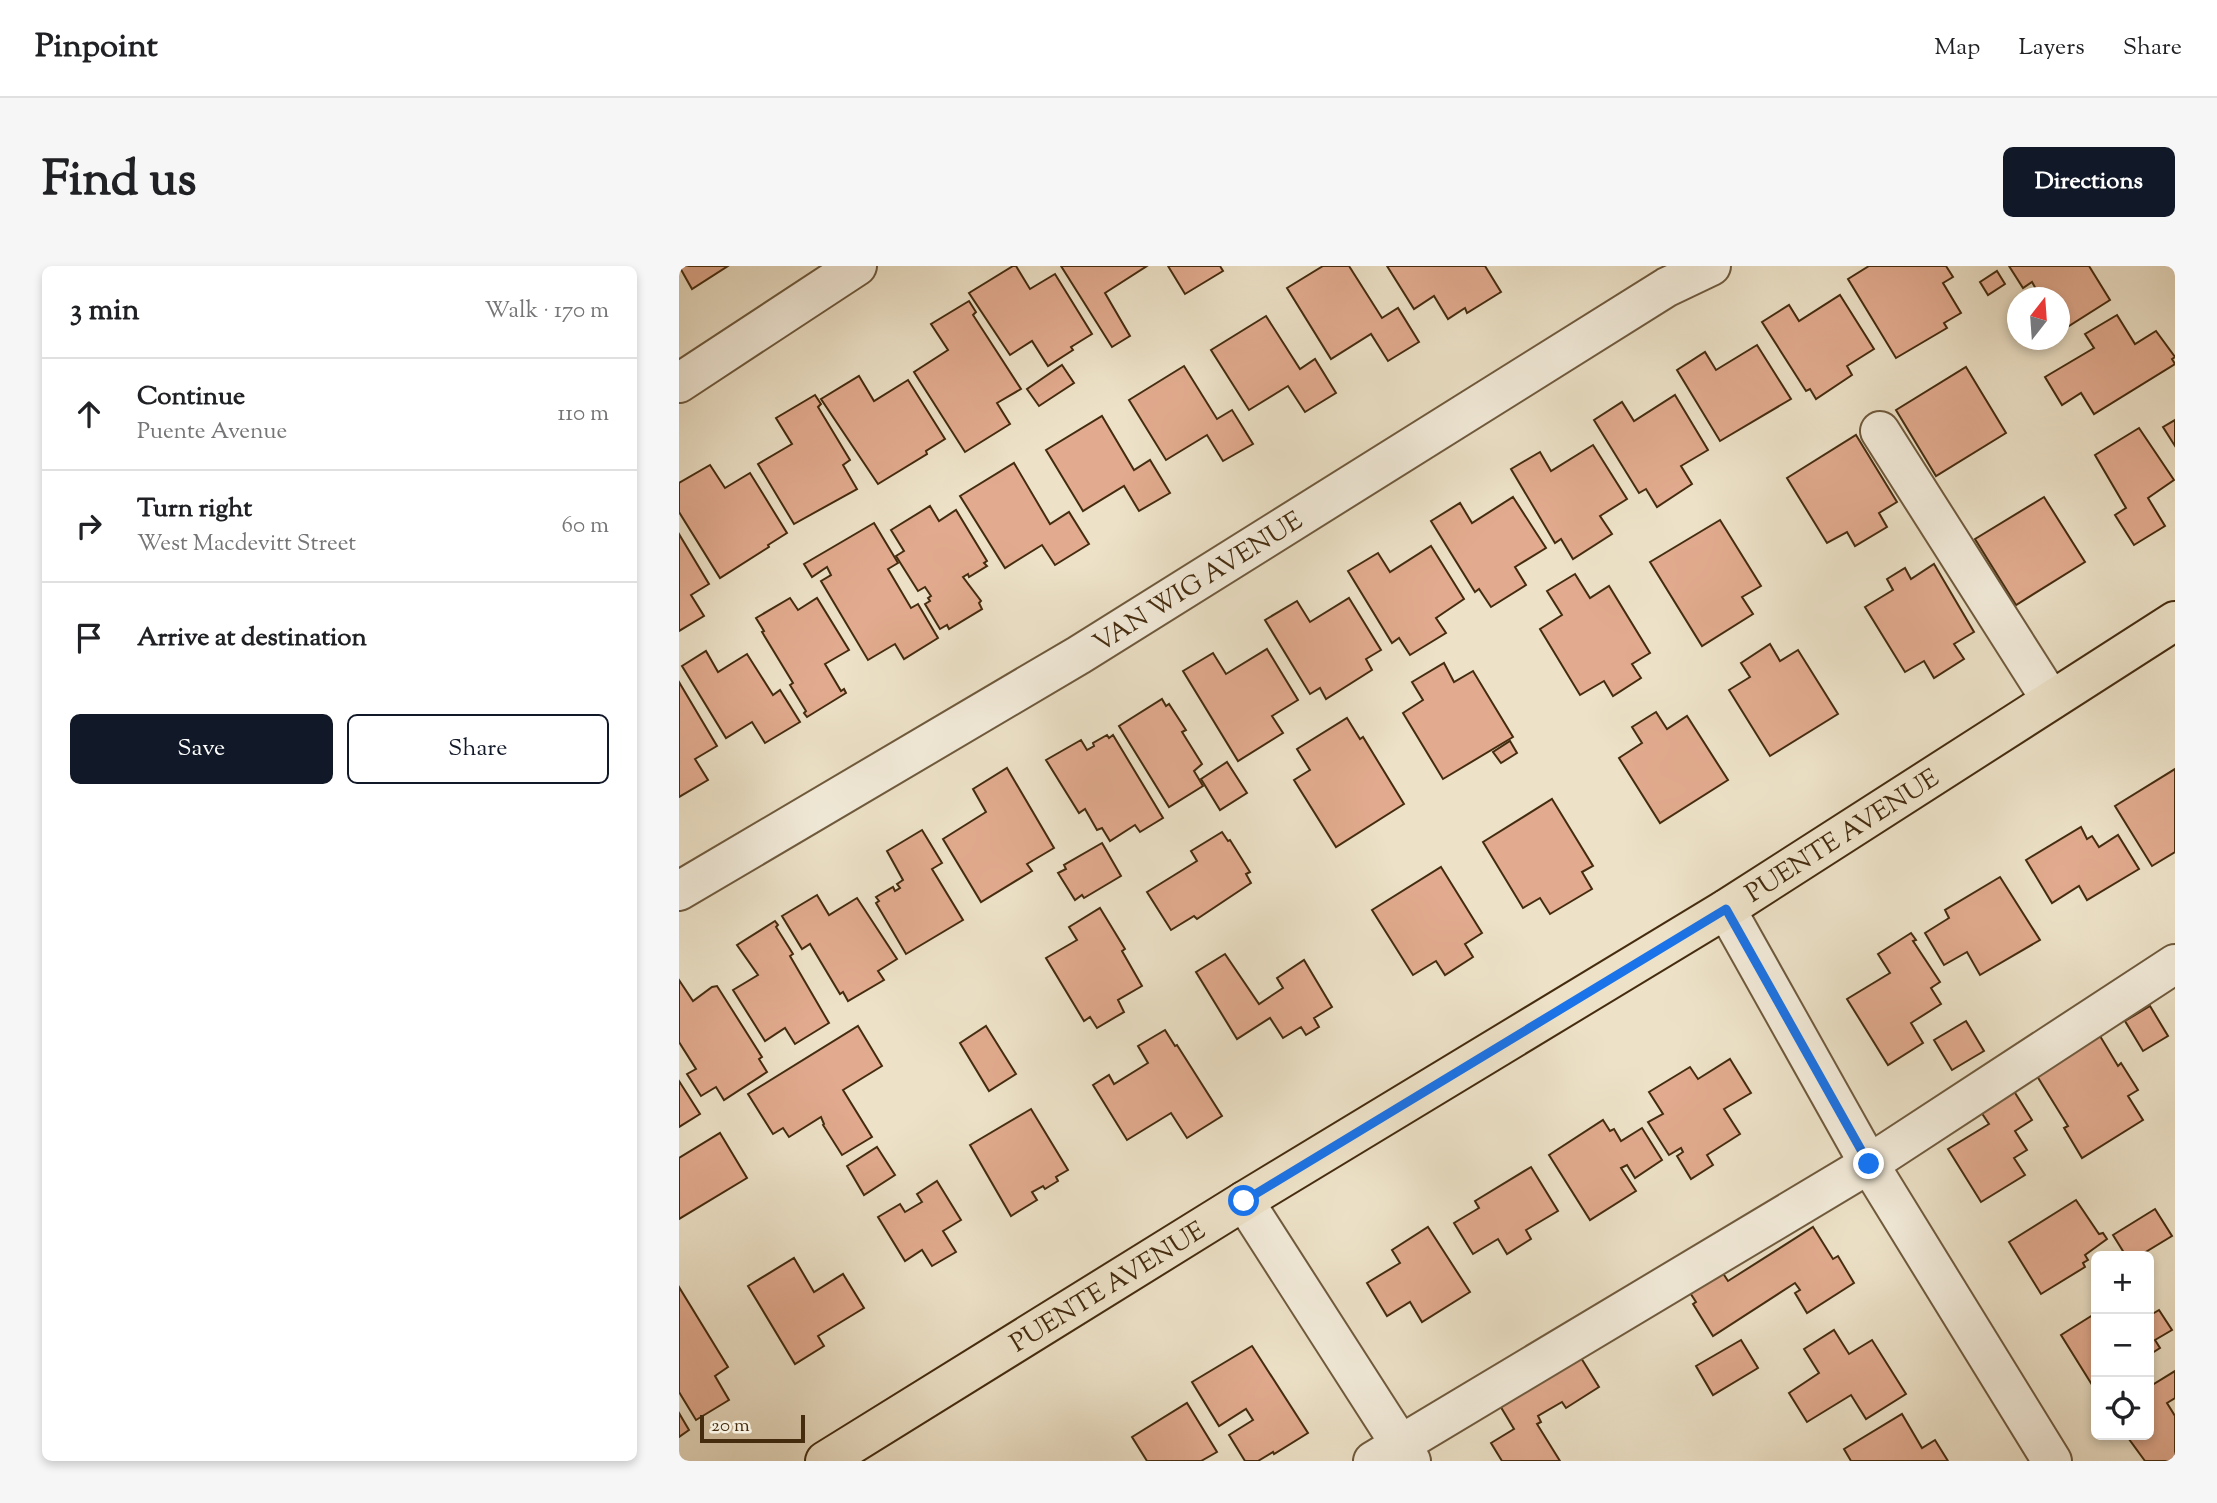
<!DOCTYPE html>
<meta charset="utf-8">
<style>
body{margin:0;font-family:"Sorts Mill Goudy",serif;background:#f6f6f6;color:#202124}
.controls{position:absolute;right:21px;bottom:21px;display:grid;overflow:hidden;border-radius:10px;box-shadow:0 4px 10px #0003}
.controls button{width:63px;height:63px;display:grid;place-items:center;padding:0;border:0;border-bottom:2px solid #e0e0e0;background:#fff;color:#202124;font:35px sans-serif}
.compass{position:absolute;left:1328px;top:21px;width:63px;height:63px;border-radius:50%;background:#fff;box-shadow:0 4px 10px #0003;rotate:17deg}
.scale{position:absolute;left:21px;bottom:18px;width:105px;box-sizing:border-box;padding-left:7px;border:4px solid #452c0f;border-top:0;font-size:19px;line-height:24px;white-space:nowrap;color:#452c0f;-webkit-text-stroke:5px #f3ecdb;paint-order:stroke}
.stop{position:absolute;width:21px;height:21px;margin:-16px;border:5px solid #1a73e8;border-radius:50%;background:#fff}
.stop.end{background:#1a73e8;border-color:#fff;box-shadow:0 2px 7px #0008}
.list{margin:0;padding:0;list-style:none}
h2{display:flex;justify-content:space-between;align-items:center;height:91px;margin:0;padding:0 28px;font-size:30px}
h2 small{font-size:23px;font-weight:400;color:#757577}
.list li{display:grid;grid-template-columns:46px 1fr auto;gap:21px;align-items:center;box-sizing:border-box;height:112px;padding:0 28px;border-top:2px solid #e0e0e0}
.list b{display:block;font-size:26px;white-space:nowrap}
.list p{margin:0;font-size:23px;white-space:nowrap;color:#757577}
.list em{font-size:23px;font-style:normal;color:#757577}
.actions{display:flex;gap:14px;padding:21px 28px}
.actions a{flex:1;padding:16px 0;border:2px solid #111827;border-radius:10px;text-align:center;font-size:24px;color:#111827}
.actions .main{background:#111827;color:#fff}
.icon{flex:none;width:38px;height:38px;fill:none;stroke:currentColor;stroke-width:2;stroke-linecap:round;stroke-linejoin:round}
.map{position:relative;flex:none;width:1496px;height:1195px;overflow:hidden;border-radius:10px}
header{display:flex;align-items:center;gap:42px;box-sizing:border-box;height:98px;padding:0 35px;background:#fff;border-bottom:2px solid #e0e0e0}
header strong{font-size:33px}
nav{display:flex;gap:38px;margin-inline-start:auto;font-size:24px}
.intro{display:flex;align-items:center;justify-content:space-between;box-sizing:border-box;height:168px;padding:0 42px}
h1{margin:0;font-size:49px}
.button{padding:18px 32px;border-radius:10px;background:#111827;color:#fff;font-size:24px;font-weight:700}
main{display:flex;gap:42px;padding:0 42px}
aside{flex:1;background:#fff;border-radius:10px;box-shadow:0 4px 10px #0003}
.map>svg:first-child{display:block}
.building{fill:#e2ab8f;stroke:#452c0f;stroke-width:2}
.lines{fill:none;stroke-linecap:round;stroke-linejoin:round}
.minor-casing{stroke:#6f5a3d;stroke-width:42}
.major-casing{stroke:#452c0f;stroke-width:42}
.minor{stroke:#f3ecdb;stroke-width:38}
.major{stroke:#ede2c8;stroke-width:38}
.route{stroke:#1a73e8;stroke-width:9}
.labels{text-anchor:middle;stroke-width:5;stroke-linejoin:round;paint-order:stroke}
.street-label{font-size:26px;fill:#452c0f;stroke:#f3ecdb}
</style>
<header>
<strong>Pinpoint</strong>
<nav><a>Map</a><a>Layers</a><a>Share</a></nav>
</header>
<div class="intro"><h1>Find us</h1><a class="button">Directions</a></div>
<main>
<aside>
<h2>3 min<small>Walk · 170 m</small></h2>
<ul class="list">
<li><svg class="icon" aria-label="ahead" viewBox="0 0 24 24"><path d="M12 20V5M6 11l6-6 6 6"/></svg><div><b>Continue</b><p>Puente Avenue</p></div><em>110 m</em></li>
<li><svg class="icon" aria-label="right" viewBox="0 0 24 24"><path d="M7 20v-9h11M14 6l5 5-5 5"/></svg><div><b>Turn right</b><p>West Macdevitt Street</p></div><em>60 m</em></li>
<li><svg class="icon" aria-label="arrive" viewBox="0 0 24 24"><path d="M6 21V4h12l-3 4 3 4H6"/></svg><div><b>Arrive at destination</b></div></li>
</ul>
<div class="actions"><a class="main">Save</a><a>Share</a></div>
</aside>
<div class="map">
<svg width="1496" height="1195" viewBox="0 0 1496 1195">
<rect width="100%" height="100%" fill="#ede2c8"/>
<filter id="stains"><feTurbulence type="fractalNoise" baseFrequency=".00286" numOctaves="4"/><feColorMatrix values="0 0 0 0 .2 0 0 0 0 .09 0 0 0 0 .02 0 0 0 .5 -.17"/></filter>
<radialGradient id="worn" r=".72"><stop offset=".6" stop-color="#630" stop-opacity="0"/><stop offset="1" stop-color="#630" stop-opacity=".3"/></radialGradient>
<!-- building -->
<g class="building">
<path d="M 0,0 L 49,0 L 13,23 Z"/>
<path d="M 334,0 L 337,0 L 351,23 L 376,8 L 413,68 L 392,81 L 394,84 L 369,100 L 353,75 L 331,89 L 290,27 Z"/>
<path d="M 382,0 L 468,0 L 426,27 L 451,70 L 433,81 Z"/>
<path d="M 489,0 L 541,0 L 544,5 L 506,28 Z"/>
<path d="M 644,0 L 670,0 L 703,52 L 719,42 L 740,76 L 709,95 L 692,68 L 652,93 L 608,22 Z"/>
<path d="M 708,0 L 806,0 L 822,26 L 788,47 L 786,42 L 769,53 L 755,30 L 735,43 Z"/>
<path d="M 1190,0 L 1267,0 L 1274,11 L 1264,17 L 1282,47 L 1265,57 L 1268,62 L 1217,92 L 1169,13 Z"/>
<path d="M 1330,0 L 1410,0 L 1431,34 L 1382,65 L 1380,61 L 1380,32 L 1362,32 L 1353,16 L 1344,22 Z"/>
<path d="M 1318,5 L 1326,18 L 1309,29 L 1301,16 Z"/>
<path d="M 1161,29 L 1195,83 L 1168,100 L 1173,109 L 1137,133 L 1131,123 L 1127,125 L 1083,56 L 1110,39 L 1120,55 Z"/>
<path d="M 290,35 L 297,46 L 294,49 L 342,123 L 318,137 L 331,158 L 286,186 L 235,106 L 269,84 L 252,58 Z"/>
<path d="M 1438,49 L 1456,78 L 1477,65 L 1496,91 L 1493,93 L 1496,98 L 1415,148 L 1402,127 L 1383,139 L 1366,111 L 1415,82 L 1406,68 Z"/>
<path d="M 587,50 L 621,103 L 636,93 L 657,127 L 626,146 L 609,120 L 570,144 L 532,84 Z"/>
<path d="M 1078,79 L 1112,133 L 1041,175 L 998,104 L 1026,86 L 1037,104 Z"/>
<path d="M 383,99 L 395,117 L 360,140 L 348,123 Z"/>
<path d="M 505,100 L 538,153 L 553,144 L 574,178 L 544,195 L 528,169 L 487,194 L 450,134 Z"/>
<path d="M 1287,101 L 1327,167 L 1257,210 L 1217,144 Z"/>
<path d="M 180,110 L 195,135 L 229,114 L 266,173 L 247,185 L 248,188 L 199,218 L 142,133 Z"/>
<path d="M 136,129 L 142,138 L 139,141 L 171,194 L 164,199 L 178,223 L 115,258 L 79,198 L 113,178 L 97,152 Z"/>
<path d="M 996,129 L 1029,184 L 1002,200 L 1013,218 L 978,241 L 967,223 L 960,227 L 915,154 L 943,136 L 955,155 Z"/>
<path d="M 423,150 L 455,204 L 471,194 L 491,227 L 460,245 L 445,220 L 404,245 L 367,184 Z"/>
<path d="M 1496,154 L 1496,180 L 1484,161 Z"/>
<path d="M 1460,162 L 1495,214 L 1469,232 L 1486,260 L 1455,279 L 1436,249 L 1447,242 L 1416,189 Z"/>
<path d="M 1177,169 L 1218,236 L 1200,247 L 1208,261 L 1176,280 L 1168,266 L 1148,277 L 1108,212 Z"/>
<path d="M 914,179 L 948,233 L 921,250 L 933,268 L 894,293 L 882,273 L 876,277 L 832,203 L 861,186 L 872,205 Z"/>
<path d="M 335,197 L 371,258 L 390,246 L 410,278 L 376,299 L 363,279 L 326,302 L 281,230 Z"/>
<path d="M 31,199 L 46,222 L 71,207 L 108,267 L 89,279 L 90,281 L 41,312 L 0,246 L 0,217 Z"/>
<path d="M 834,231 L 867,282 L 836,301 L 847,319 L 812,341 L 800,323 L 796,326 L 752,255 L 781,237 L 793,257 Z"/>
<path d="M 1365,231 L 1406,296 L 1337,339 L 1296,273 Z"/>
<path d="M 251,240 L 260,255 L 277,244 L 308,295 L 305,297 L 308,300 L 290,311 L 289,308 L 284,311 L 302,335 L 300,337 L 303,343 L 270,363 L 268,359 L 261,363 L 246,338 L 251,335 L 249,332 L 252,330 L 246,321 L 239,325 L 217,290 L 225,285 L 212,264 Z"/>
<path d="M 1041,254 L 1082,320 L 1063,331 L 1074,348 L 1023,380 L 971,296 Z"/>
<path d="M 195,257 L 219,297 L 209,303 L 232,342 L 239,338 L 259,372 L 225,393 L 216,378 L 189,394 L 142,315 L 152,309 L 148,301 L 133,311 L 125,298 Z"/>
<path d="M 0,268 L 30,318 L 12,329 L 25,350 L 0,365 Z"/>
<path d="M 752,280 L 785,333 L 757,352 L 767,367 L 731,389 L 720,372 L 713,377 L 669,305 L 699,287 L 711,306 Z"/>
<path d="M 1255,298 L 1295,366 L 1275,378 L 1285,393 L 1255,412 L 1245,395 L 1226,406 L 1186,341 L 1214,324 L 1208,313 L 1226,302 L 1232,313 Z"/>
<path d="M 896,308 L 911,332 L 930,320 L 971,387 L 953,398 L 962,412 L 934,430 L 925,415 L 901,429 L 861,363 L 883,349 L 868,325 Z"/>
<path d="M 111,332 L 119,344 L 138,332 L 170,384 L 146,398 L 162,425 L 165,423 L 167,427 L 128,451 L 125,447 L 127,445 L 111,419 L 114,417 L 83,366 L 85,365 L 77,352 Z"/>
<path d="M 670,332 L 702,384 L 687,393 L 693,404 L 647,433 L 641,422 L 631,428 L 586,354 L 618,335 L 631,356 Z"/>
<path d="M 1091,378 L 1101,395 L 1119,384 L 1159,448 L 1091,490 L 1050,424 L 1071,411 L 1062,397 Z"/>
<path d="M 588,383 L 619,434 L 593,450 L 604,467 L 559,495 L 504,405 L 534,387 L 547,408 Z"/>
<path d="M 27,385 L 39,406 L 68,388 L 94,429 L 101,424 L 121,456 L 86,477 L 73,456 L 47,472 L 3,400 Z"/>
<path d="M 765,397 L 775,416 L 794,405 L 834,471 L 764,513 L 724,447 L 744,434 L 733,416 Z"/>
<path d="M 0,416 L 38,480 L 16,493 L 29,514 L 0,531 Z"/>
<path d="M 483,433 L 487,440 L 490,438 L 507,464 L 503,466 L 523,498 L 515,505 L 524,520 L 490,541 L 440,460 Z"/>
<path d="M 977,446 L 988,463 L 1008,450 L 1049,514 L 981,557 L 940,492 L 963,477 L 953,461 Z"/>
<path d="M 668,452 L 681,473 L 684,471 L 725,538 L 657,581 L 615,514 L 631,504 L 618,483 Z"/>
<path d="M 428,469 L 430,472 L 434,469 L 484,552 L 461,566 L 456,559 L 431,575 L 423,562 L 418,564 L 406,543 L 400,547 L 367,494 L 402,474 L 408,484 L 415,480 L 414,477 Z"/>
<path d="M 831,475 L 838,487 L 822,497 L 814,486 Z"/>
<path d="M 548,496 L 568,527 L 541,544 L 522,513 Z"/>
<path d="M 328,502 L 375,582 L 348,598 L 353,605 L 302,636 L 264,573 L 307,546 L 294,523 Z"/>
<path d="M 1496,503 L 1496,586 L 1473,600 L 1436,540 Z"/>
<path d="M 873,533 L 914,600 L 903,606 L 913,623 L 871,648 L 861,632 L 844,642 L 804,576 Z"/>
<path d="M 1402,561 L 1408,573 L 1413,570 L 1420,581 L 1439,569 L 1460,603 L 1408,634 L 1400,620 L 1373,637 L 1347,594 Z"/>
<path d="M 243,564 L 263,597 L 253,603 L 284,654 L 227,688 L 197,637 L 200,635 L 197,631 L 214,621 L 216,625 L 221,622 L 218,618 L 224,614 L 208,585 Z"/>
<path d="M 543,566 L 549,575 L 551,574 L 571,606 L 567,608 L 572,617 L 518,653 L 515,650 L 492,664 L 468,626 L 518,595 L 512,585 Z"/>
<path d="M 423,577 L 442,610 L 405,632 L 403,629 L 396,634 L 379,607 L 387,603 L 385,599 Z"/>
<path d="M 762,601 L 803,667 L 786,678 L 794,691 L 766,709 L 757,695 L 734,709 L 693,644 Z"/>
<path d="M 1321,611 L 1361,674 L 1301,709 L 1288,686 L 1265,699 L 1246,667 L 1270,652 L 1266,644 Z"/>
<path d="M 138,629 L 150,649 L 178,632 L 218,693 L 199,705 L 205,714 L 169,735 L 164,726 L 161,728 L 131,678 L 123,683 L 103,650 Z"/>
<path d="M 421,642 L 446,683 L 443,685 L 463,720 L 439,734 L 445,746 L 418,762 L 411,751 L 405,755 L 367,692 L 398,674 L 390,661 Z"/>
<path d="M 96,655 L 99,659 L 97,661 L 114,688 L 111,690 L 150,757 L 116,778 L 106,762 L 86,775 L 54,724 L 79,709 L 58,679 Z"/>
<path d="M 1232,667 L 1237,674 L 1234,675 L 1261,716 L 1252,722 L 1262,738 L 1232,757 L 1244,777 L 1209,799 L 1168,733 L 1211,707 L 1199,688 Z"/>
<path d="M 546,688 L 580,738 L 604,722 L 598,712 L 625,694 L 653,741 L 635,752 L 640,761 L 627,769 L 622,761 L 604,772 L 591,752 L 558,773 L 517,706 Z"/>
<path d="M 0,714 L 14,735 L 33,721 L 38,720 L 83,791 L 80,793 L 88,806 L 45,834 L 37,821 L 22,830 L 8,808 L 17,803 L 0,776 Z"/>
<path d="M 1471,740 L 1489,770 L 1464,785 L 1446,755 Z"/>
<path d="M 1287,755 L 1305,785 L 1273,804 L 1255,774 Z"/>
<path d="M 179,760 L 203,800 L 164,824 L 193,871 L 163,889 L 144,859 L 145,858 L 142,851 L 110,871 L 104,862 L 94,868 L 69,828 Z"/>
<path d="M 307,760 L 337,808 L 310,825 L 281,777 Z"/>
<path d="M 486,764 L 496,780 L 498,779 L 543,850 L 508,872 L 492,847 L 448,874 L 414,819 L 430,809 L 435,818 L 469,797 L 459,780 Z"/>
<path d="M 1421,770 L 1439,800 L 1442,797 L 1459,824 L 1449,830 L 1464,854 L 1403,892 L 1385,862 L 1389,860 L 1358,810 Z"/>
<path d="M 1051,793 L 1072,827 L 1045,843 L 1061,868 L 1028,889 L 1034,899 L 1012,913 L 998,890 L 1004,886 L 1002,882 L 990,889 L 969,856 L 984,848 L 970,826 L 1011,801 L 1019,813 Z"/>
<path d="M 0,815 L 21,848 L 0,861 Z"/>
<path d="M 1333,822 L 1353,854 L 1336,865 L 1348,884 L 1335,892 L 1346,909 L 1302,936 L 1269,883 L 1310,858 L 1300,843 Z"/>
<path d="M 352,843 L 389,904 L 377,911 L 379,915 L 366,923 L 364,920 L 353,926 L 358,934 L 332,950 L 291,879 Z"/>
<path d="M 924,854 L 931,865 L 935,863 L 942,875 L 963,862 L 983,894 L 956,912 L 948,899 L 942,902 L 957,925 L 911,954 L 870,889 Z"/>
<path d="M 41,867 L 68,912 L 0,953 L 0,892 Z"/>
<path d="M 198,881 L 216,909 L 185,929 L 168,900 Z"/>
<path d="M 852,901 L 879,945 L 847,964 L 852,973 L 828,988 L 819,973 L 794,988 L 775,957 L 800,942 L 796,935 Z"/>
<path d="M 258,915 L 282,954 L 264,965 L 277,986 L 253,1000 L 243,984 L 226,995 L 199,951 L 221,938 L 226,946 L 243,936 L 238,928 Z"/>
<path d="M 1397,934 L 1420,968 L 1424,967 L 1428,973 L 1406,989 L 1409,994 L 1404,997 L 1406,1001 L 1362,1028 L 1330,976 Z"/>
<path d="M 1476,943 L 1493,970 L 1460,990 L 1447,990 L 1434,969 Z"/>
<path d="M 749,961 L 791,1026 L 743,1056 L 731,1036 L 708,1050 L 688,1017 L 721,997 L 713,984 Z"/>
<path d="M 1134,961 L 1154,993 L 1159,990 L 1175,1017 L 1128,1047 L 1116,1027 L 1121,1024 L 1116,1017 L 1034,1070 L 1014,1038 L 1017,1036 L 1004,1016 L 1036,995 L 1049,1015 Z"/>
<path d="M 115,992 L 135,1026 L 164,1008 L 185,1042 L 139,1070 L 145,1080 L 116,1098 L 69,1020 Z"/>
<path d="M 0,1021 L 49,1101 L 36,1110 L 50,1134 L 17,1154 L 0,1126 Z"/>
<path d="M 1480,1044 L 1493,1064 L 1476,1074 L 1481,1082 L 1470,1089 L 1470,1050 Z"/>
<path d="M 1417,1047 L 1417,1121 L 1415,1122 L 1382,1069 Z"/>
<path d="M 1155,1064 L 1170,1088 L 1193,1074 L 1227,1128 L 1187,1153 L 1172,1129 L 1128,1156 L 1110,1127 L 1140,1107 L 1125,1083 Z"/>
<path d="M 1062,1074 L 1079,1102 L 1034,1129 L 1017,1100 Z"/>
<path d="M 573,1080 L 629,1167 L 595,1188 L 594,1186 L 579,1195 L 566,1195 L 550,1169 L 574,1154 L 567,1143 L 540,1160 L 513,1116 Z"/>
<path d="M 899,1087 L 920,1121 L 887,1142 L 883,1136 L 859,1150 L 862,1156 L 858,1158 L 881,1195 L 823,1195 L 812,1177 L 835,1163 L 820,1138 Z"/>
<path d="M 1496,1105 L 1496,1132 L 1488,1137 L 1496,1150 L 1496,1195 L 1466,1195 L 1447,1169 L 1470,1169 L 1470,1121 Z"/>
<path d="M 508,1137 L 538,1186 L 522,1195 L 468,1195 L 453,1171 Z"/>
<path d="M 0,1147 L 10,1164 L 0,1171 Z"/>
<path d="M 1223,1148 L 1243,1182 L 1256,1174 L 1269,1195 L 1172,1195 L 1165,1183 Z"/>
</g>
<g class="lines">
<defs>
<g id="minor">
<path d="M 0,117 L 178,0"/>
<path d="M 1201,165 L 1372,434"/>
<path id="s1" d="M 0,625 L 400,389 L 988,21 L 1032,0"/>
<path d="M 1047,643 L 1190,898 L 1373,1195"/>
<path d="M 565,935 L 732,1195"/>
<path d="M 694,1195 L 1190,898 L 1496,698"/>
</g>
<g id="major">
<path id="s2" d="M 146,1195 L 565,935 L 1047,643 L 1496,355"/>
</g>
</defs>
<!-- minor casing -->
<use href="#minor" class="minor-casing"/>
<!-- major casing -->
<use href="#major" class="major-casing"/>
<!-- minor -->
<use href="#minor" class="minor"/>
<!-- major -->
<use href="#major" class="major"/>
</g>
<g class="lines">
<!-- route -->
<path class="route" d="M 565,935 L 1047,643 L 1190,898"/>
</g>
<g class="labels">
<!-- street labels -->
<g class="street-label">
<text dy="9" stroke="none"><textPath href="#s1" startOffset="604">VAN WIG AVENUE</textPath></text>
<text dy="9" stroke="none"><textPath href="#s2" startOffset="1194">PUENTE AVENUE</textPath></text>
<text dy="9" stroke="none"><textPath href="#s2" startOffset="332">PUENTE AVENUE</textPath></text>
</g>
</g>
<rect width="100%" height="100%" filter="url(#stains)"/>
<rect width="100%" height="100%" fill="url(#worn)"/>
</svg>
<div class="controls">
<button>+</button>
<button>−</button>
<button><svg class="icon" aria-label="locate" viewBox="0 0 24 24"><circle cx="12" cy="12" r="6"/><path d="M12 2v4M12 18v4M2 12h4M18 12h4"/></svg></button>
</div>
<svg class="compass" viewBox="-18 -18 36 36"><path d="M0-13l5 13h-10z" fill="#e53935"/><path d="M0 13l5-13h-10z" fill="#757577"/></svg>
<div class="scale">20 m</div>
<div class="stop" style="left:565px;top:935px"></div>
<div class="stop end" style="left:1190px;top:898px"></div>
</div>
</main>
